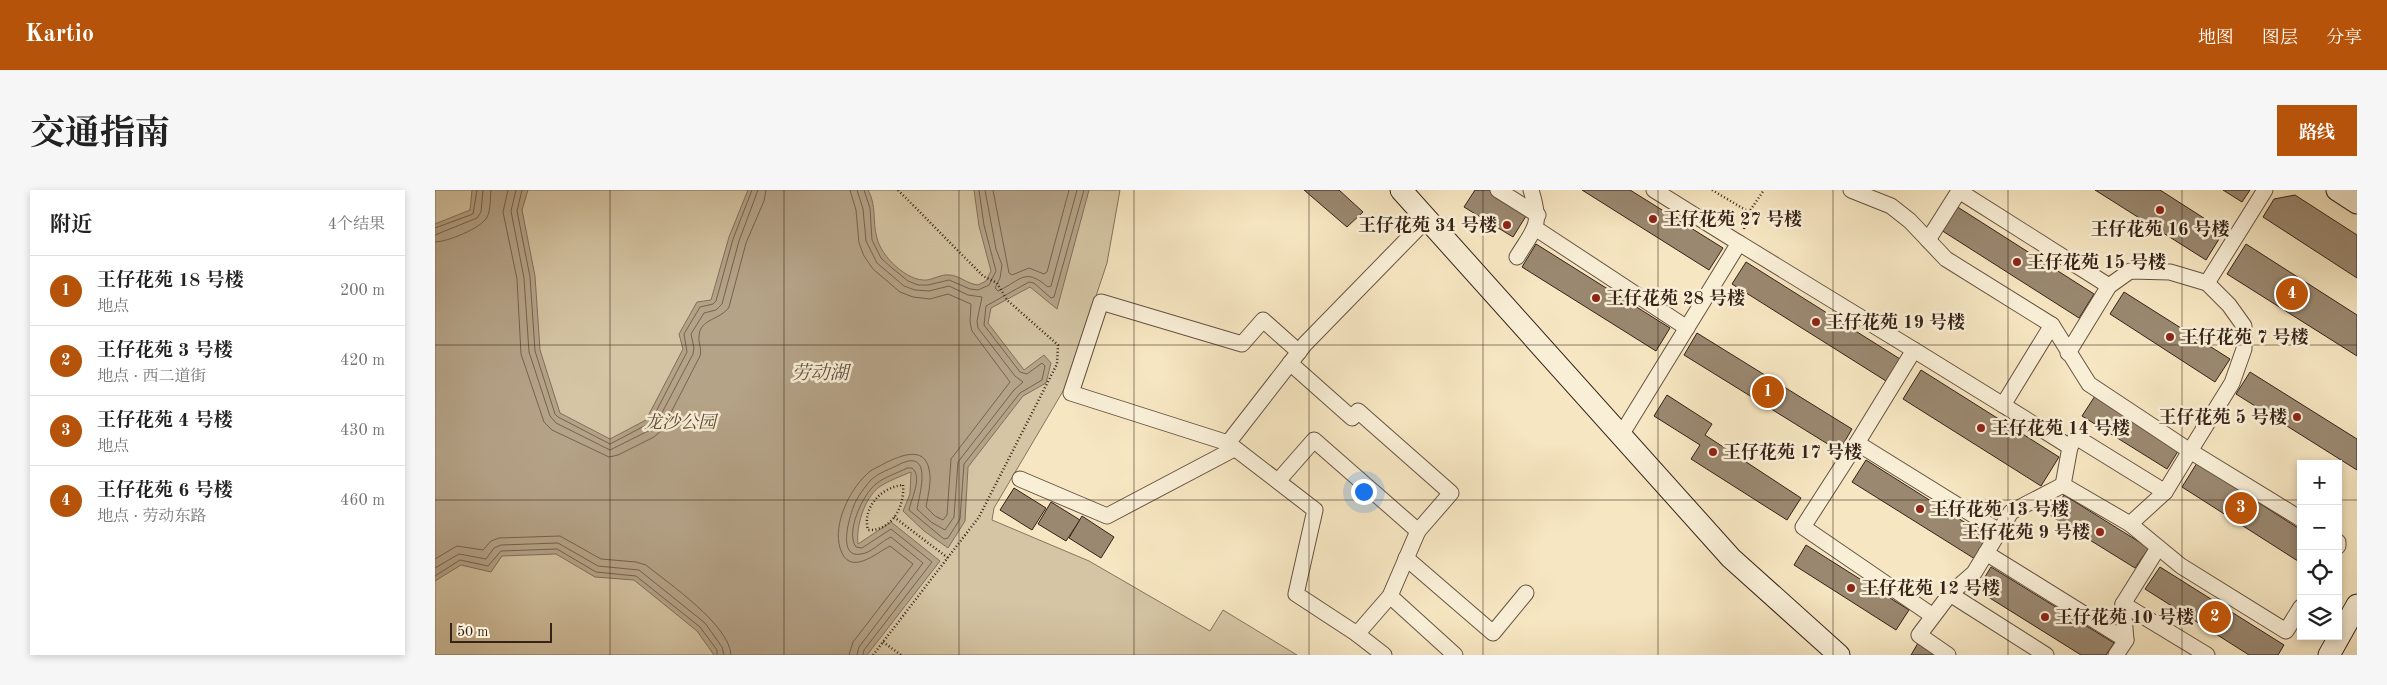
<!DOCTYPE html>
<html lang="zh">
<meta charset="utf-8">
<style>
body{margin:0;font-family:"Old Standard TT","Noto Serif SC",serif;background:#f6f6f6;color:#222}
.controls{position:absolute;right:15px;bottom:15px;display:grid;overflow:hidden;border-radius:0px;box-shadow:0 2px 8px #0003}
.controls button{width:45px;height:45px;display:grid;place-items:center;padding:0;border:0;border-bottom:1px solid #e0e0e0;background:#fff;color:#222;font:25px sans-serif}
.scale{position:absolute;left:15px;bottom:12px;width:102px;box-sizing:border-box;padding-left:5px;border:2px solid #362218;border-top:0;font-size:14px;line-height:18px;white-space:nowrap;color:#362218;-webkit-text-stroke:4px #f9efd7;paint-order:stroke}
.you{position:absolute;left:928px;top:301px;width:18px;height:18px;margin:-12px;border:4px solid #fff;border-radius:50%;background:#1a73e8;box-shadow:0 0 0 8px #1a73e833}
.badge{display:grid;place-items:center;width:32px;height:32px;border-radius:50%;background:#b45309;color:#fff;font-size:16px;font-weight:700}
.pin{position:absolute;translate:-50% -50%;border:2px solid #fff;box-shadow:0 1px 5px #0006}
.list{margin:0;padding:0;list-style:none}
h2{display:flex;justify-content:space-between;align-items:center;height:65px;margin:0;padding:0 20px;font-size:21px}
h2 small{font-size:16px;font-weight:400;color:#767676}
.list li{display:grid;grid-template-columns:32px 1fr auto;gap:15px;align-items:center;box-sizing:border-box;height:70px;padding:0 20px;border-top:1px solid #e0e0e0}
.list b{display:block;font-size:19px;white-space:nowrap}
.list p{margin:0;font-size:16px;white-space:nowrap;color:#767676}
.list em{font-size:16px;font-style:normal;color:#767676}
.icon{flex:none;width:28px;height:28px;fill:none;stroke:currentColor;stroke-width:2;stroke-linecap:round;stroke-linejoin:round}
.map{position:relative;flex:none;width:1922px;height:465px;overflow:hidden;border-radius:0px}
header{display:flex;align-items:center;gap:30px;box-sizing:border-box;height:70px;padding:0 25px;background:#b45309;color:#fff}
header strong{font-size:24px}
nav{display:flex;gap:28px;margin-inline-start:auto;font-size:18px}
.intro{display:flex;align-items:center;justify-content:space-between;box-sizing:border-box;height:120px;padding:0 30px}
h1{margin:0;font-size:35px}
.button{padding:12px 22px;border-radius:0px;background:#b45309;color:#fff;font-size:18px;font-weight:700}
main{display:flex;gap:30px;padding:0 30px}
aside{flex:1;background:#fff;border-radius:0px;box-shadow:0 2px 8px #0003}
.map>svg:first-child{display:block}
.green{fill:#d5c5a4;stroke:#86745e}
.water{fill:#b5a388;stroke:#826f5b}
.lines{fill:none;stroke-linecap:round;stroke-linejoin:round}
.shore{stroke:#766250;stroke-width:1}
.building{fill:#9a8870;stroke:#362218}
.street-casing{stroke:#665342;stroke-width:17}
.secondary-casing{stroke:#362218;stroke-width:23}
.path{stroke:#362218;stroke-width:2.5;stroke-dasharray:1 2.5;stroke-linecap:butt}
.street{stroke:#f9efd7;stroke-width:15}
.secondary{stroke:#f9efd7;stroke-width:21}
.grid{fill:none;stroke:#362218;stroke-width:1;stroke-opacity:0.55}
.poi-dot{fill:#8f2418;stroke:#f9efd7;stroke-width:2}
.labels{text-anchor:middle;stroke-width:5;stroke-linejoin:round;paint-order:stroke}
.poi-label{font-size:18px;font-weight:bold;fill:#362218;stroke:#f9efd7;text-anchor:start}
.park-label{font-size:18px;font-style:italic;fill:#5e4b3b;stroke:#f9efd7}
.water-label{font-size:19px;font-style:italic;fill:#624f3f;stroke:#f9efd7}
</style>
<header>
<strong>Kartio</strong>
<nav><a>地图</a><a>图层</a><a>分享</a></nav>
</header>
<div class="intro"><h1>交通指南</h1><a class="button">路线</a></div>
<main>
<aside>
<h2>附近<small>4个结果</small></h2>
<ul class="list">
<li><span class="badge">1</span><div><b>王仔花苑 18 号楼</b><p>地点</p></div><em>200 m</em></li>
<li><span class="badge">2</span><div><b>王仔花苑 3 号楼</b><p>地点 · 西二道街</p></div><em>420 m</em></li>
<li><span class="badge">3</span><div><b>王仔花苑 4 号楼</b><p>地点</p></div><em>430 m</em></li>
<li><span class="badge">4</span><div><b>王仔花苑 6 号楼</b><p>地点 · 劳动东路</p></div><em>460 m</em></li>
</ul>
</aside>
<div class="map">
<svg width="1922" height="465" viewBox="0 0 1922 465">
<rect width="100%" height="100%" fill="#f6e6c1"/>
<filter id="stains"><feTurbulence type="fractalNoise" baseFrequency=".004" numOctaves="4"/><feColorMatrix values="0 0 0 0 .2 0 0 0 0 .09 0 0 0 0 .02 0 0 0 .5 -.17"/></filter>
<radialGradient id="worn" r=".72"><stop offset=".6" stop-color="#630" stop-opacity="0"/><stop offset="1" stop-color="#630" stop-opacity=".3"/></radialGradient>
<!-- green -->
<path class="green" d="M 0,0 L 685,0 L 672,73 L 631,196 L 559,318 L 557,330 L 654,371 L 775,441 L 788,420 L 862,465 L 0,465 Z"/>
<!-- water -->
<path class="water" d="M 37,0 L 93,0 L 87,20 L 100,86 L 105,160 L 125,223 L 175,249 L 211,230 L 248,159 L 244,144 L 262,112 L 276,110 L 294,47 L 313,0 L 433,0 C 442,16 437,31 442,48 C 446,66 472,92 492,90 C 499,89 507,84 514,85 C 524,85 532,94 543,95 L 551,91 L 556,81 L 544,36 L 539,0 L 654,0 L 622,119 L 595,97 L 556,118 L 553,133 L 589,180 L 609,165 L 616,173 L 611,193 L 588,206 L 533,277 L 530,331 L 513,358 L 489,341 L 468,321 L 475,304 L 476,282 C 466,286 453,291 444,297 C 429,309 421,336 423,354 L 456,332 L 505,371 L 432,465 L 279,465 L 262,441 L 199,390 L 160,387 L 121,364 L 67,366 L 56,382 L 26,375 L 0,391 L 0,34 L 35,20 Z"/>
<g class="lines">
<!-- shore -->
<g class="shore">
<path d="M 73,0 L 68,22 L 82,89 L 86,164 L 109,232 L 117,240 L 174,267 L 183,265 L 219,247 L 227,240 L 265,166 C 267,158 263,153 264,146 C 265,128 286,130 294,117 L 311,53 L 329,11 L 331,0"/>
<path d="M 81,0 L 76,21 L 89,88 L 94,162 L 115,226 L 121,233 L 175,260 L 215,240 L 220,236 L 258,164 L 259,158 L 256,144 L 269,123 L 281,120 L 287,114 L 304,51 L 323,0"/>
<path d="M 87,0 L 82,21 L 95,87 L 100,161 L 120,224 L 123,227 L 175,254 L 215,233 L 252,162 L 249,144 L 265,117 L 278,114 L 281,111 L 298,49 L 317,0"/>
<path d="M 429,0 L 435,18 L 437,50 L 446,68 L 457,78 L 473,91 L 483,95 L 493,95 L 514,90 L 535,99 L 543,100 L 554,95 L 561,81 L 549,35 L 544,0"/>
<path d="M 550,0 L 561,59 L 567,75 L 565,88 L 560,98 L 563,101 C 587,90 589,77 613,97 L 616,96 L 642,0"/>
<path d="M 558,0 L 574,83 L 577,85 L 594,78 L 609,84 L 612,82 L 634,0"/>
<path d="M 0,38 L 38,24 L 42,0"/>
<path d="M 0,45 L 42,28 L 46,22 L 48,0"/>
<path d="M 0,52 C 12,52 47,38 52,27 C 56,20 55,8 56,0"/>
<path d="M 0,369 L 22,356 L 48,360 L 56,351 L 64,348 L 125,346 L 166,369 L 201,372 L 211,375 C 233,393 295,435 296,465"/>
<path d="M 0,378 L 24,364 L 51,369 L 59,358 L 66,355 L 123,353 L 163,376 L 204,380 L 270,433 L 287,457 L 289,465"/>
<path d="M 0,386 L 25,370 L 53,376 L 66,361 L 122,359 L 161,382 L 201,386 L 265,437 L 282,460 L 282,465"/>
<path d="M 414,465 L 418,452 L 478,374 L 455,356 C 441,363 414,388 405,358 C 398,334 414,301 431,285 C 436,279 444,277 450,273 C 465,266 489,255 494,279 C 497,291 493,305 491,317 L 500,326 L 508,330 L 512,325 L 516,269 L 575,192 L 537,141 L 535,132 L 536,114 L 513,104 L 495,109 L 478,107 L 465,102 L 438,79 L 429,66 L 424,53 L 421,20 L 415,0"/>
<path d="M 422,465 L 424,457 L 488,373 L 456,347 C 446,351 437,363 426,364 C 401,369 415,324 420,313 C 423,306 430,297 435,291 C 442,283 456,279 465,274 C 499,258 484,306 482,319 L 496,332 L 510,340 L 519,327 L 523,272 L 579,200 L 588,192 L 580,186 L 543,138 L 542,131 L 547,107 L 533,105 L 514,96 L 494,101 L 480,100 L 469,96 L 442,73 L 431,51 L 428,19 L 422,0"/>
<path d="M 428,465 L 429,460 L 497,372 L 456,339 L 427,358 L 421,357 C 410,342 428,304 441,294 C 449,287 463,283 472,278 L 477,278 C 488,287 476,309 474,320 L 509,349 L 513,348 L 525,329 L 529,274 L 585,203 L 607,190 L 610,176 L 607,173 L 592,184 L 585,182 L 549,135 L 551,116 L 594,92 L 599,93 L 616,108 L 619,107 L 649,0"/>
</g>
</g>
<!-- building -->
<g class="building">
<path d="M 869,0 L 904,0 L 928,22 L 912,37 Z"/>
<path d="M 1040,0 L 1055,0 L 1093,23 L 1078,47 L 1029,17 Z"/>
<path d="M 1147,0 L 1195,0 L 1288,58 L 1274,80 Z"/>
<path d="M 1660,0 L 1725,0 L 1789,41 L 1771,70 Z"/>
<path d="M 1788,0 L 1815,0 L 1807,12 Z"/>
<path d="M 1860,5 L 1922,45 L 1922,88 L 1828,27 L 1839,9 Z"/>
<path d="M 1521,16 L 1659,104 L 1644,128 L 1506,40 Z"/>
<path d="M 1101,54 L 1235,138 L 1221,161 L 1087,77 Z"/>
<path d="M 1811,54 L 1922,125 L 1922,166 L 1792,84 Z"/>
<path d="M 1311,72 L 1465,169 L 1451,191 L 1297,94 Z"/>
<path d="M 1689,102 L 1795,169 L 1780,192 L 1675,124 Z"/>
<path d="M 1262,143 L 1417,239 L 1404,261 L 1249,165 Z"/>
<path d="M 1486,180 L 1624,267 L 1606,296 L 1468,209 Z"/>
<path d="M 1815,182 L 1922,249 L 1922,280 L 1801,204 Z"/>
<path d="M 1232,205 L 1277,234 L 1270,245 L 1366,308 L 1352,330 L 1256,269 L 1265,255 L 1219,226 Z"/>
<path d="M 1660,206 L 1745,258 L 1732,279 L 1647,226 Z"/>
<path d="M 1431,270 L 1553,347 L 1540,369 L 1417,292 Z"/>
<path d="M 1762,273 L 1866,340 L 1866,373 L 1747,297 Z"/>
<path d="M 579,298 L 611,318 L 597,340 L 565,320 Z"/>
<path d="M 1629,305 L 1714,358 L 1700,378 L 1616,326 Z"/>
<path d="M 616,312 L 645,330 L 631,351 L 603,334 Z"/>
<path d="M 647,326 L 679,347 L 666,368 L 634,348 Z"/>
<path d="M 1371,355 L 1474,420 L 1461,440 L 1359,375 Z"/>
<path d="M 1556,377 L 1679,453 L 1671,465 L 1646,465 L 1542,400 Z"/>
<path d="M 1725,377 L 1849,455 L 1843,465 L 1814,465 L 1710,399 Z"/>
<path d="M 1483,453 L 1503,465 L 1476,465 Z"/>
</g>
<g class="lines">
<defs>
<g id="street">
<path d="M 1063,0 L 1103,25"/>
<path d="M 1416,0 L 1456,16 L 1475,31 L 1511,69 L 1617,135 L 1654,194 L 1755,261 L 1797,193 L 1809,159 L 1809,136 L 1794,115 L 1772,93 L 1735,82 L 1695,81 L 1674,96 L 1633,163"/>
<path d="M 1100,38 L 1252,138"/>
<path d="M 1493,50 L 1524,1 L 1674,96"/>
<path d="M 1304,53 L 1479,160"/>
<path d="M 1082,67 C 1101,36 1107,36 1096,0"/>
<path d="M 1772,93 L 1830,0"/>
<path d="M 1617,135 L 1568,215 L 1635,257 L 1641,247 L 1730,302"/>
<path d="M 855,173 L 917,228 L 923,221 L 1016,303 L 983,341"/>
<path d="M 1186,245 L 1304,53 L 1219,0"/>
<path d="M 793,253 L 636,203 L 666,112 L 807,154 L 828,130 L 864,162"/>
<path d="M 1422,253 L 1479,160 L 1568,215"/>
<path d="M 1635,257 L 1628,295 L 1695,334"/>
<path d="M 585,289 L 672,326 L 799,259"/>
<path d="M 843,291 L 879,250 L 983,341 L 955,406 L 922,444 L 949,465"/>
<path d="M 1866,329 L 1755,261 L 1730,302 L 1695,334 L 1746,376 L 1851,441 L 1866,417"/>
<path d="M 1903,352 L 1903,356"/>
<path d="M 1551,363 L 1691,450"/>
<path d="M 971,368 L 1058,443 L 1091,403"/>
<path d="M 1515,404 L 1611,465"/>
<path d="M 955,406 L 1020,465"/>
<path d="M 1688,414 L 1772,465"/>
<path d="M 1498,426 L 1368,337 L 1422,253 L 1564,341"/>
<path d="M 922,444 L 861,404 L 880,320 L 793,253 L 870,154 L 992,29"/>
<path d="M 1513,465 L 1484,445 L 1515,404 L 1539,383 L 1576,322 L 1628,295"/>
<path d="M 1681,465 L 1691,450 L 1688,414 L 1723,358"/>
</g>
<g id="secondary">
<path d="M 966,0 L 1296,368 L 1404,465"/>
<path d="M 1902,0 L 1922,13"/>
<path d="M 1894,465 L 1922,415"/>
</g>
</defs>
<!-- street casing -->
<use href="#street" class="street-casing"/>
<!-- secondary casing -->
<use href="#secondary" class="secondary-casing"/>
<!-- path -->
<g class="path">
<path d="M 1277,0 L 1314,22 L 1329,0"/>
<path d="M 1309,39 L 1313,21"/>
<path d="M 468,295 C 470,316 457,341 433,340 C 427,318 446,297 468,295 Z"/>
<path d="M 459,327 L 513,368"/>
<path d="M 448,452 L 466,465"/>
<path d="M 438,465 L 544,327 L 622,174 L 623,155 L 572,110 L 562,93 L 548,86 L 463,0"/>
</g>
<!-- street -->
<use href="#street" class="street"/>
<!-- secondary -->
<use href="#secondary" class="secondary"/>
</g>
<!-- grid -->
<path class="grid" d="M 175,0 L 175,465M 349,0 L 349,465M 524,0 L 524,465M 699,0 L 699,465M 874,0 L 874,465M 1048,0 L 1048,465M 1223,0 L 1223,465M 1398,0 L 1398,465M 1573,0 L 1573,465M 1747,0 L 1747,465M 0,155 L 1922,155M 0,310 L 1866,310M 1903,310 L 1922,310"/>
<!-- markers -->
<g class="poi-dot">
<circle cx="1725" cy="20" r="5"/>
<circle cx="1218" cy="29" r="5"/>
<circle cx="1072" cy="35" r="5"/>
<circle cx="1582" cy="72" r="5"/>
<circle cx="1161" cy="108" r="5"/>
<circle cx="1381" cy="132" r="5"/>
<circle cx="1735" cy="147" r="5"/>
<circle cx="1862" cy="227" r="5"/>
<circle cx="1546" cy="238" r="5"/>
<circle cx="1278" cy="262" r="5"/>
<circle cx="1485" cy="319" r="5"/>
<circle cx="1665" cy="342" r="5"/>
<circle cx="1416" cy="398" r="5"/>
<circle cx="1610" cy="427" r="5"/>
</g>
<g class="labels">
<!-- poi labels -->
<g class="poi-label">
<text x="1228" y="35">王仔花苑 27 号楼</text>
<text x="1062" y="41" text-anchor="end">王仔花苑 34 号楼</text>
<text x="1725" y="45" text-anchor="middle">王仔花苑 16 号楼</text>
<text x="1592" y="78">王仔花苑 15 号楼</text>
<text x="1171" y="114">王仔花苑 28 号楼</text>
<text x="1391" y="138">王仔花苑 19 号楼</text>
<text x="1745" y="153">王仔花苑 7 号楼</text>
<text x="1852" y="233" text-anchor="end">王仔花苑 5 号楼</text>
<text x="1556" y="244">王仔花苑 14 号楼</text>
<text x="1288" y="268">王仔花苑 17 号楼</text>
<text x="1495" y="325">王仔花苑 13 号楼</text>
<text x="1655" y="348" text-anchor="end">王仔花苑 9 号楼</text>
<text x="1426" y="404">王仔花苑 12 号楼</text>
<text x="1620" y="433">王仔花苑 10 号楼</text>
</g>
<!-- park labels -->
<g class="park-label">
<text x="245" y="238">龙沙公园</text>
</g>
<!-- water labels -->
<g class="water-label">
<text x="385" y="189">劳动湖</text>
</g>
</g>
<rect width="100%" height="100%" filter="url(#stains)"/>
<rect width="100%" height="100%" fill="url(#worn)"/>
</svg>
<div class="controls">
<button>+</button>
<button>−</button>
<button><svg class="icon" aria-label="locate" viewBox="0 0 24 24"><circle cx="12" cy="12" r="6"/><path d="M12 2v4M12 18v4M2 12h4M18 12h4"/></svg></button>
<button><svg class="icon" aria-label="layers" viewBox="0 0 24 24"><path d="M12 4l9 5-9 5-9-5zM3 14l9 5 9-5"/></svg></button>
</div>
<div class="scale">50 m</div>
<div class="you"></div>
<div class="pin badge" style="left:1333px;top:202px">1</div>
<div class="pin badge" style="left:1780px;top:427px">2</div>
<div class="pin badge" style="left:1806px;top:318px">3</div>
<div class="pin badge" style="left:1857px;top:104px">4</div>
</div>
</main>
